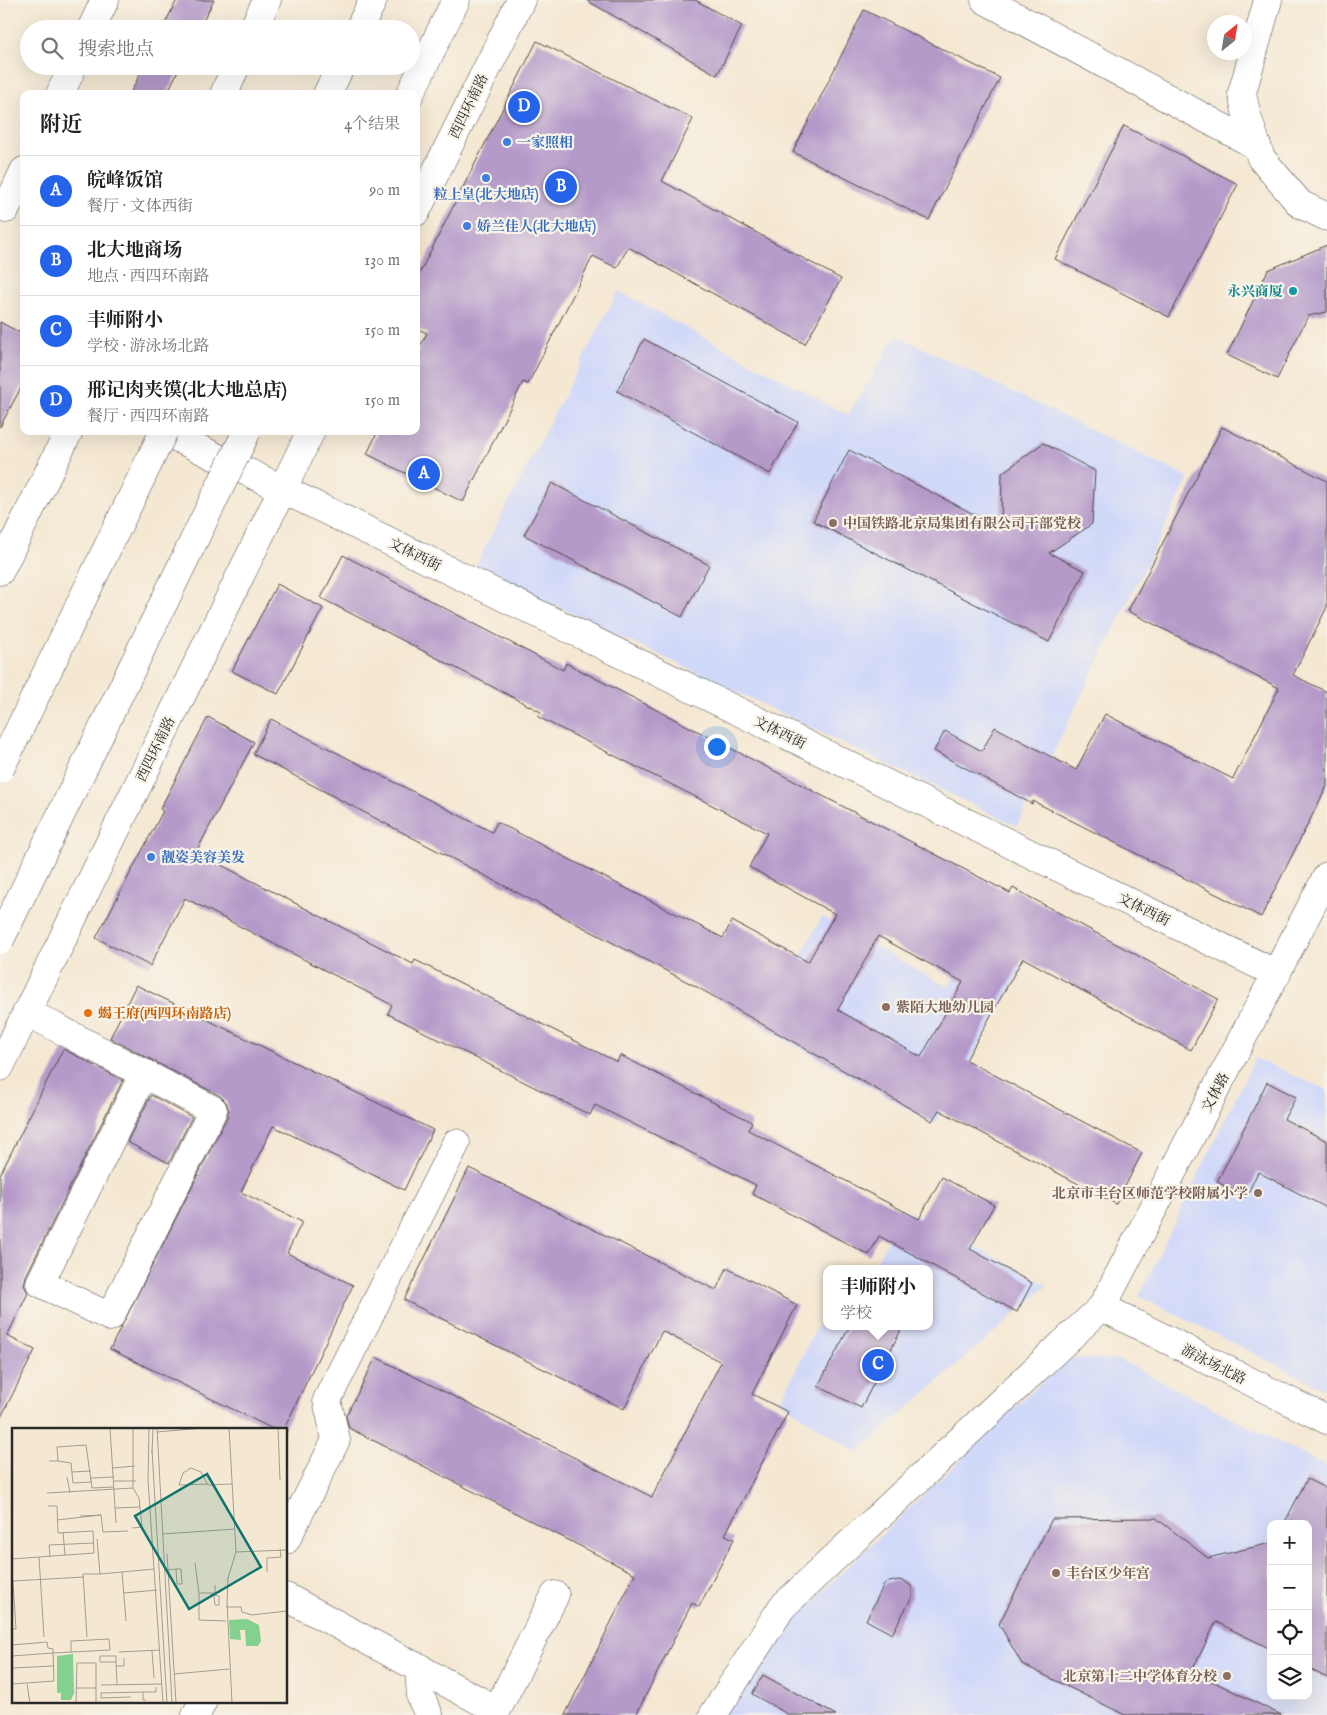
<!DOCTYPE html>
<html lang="zh">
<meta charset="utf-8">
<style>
body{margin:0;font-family:"IM FELL English","Noto Serif SC",serif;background:#f6f6f6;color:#222}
.controls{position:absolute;right:15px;bottom:15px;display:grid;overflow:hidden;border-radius:10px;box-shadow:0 5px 20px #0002}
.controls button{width:45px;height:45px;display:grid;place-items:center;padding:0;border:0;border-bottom:1px solid #e0e0e0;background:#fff;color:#222;font:25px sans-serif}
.compass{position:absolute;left:1207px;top:15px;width:45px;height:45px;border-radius:50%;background:#fff;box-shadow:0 5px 20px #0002;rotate:30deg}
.you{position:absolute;left:716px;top:746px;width:18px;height:18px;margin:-12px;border:4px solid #fff;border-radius:50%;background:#1a73e8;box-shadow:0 0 0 8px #1a73e833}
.badge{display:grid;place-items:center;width:32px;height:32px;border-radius:50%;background:#2563eb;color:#fff;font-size:16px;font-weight:700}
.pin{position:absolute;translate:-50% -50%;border:2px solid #fff;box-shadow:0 1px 5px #0006}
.popup{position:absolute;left:823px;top:1265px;width:110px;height:65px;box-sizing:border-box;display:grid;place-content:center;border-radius:10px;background:#fff;filter:drop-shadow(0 1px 4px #0005);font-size:16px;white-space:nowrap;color:#767676}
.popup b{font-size:19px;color:#222}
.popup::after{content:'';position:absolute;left:50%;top:100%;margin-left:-10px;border:10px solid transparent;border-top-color:#fff}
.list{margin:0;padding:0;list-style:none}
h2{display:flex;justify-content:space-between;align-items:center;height:65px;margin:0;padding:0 20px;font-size:21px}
h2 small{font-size:16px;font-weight:400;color:#767676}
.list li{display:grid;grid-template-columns:32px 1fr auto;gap:15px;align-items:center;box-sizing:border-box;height:70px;padding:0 20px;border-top:1px solid #e0e0e0}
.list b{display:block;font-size:19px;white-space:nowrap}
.list p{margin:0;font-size:16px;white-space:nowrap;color:#767676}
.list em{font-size:16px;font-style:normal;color:#767676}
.icon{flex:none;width:28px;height:28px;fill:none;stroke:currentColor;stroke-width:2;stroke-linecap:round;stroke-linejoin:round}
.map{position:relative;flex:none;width:1327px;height:1715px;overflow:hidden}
.search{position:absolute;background:#fff;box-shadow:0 5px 20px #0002;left:20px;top:20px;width:400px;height:55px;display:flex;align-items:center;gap:12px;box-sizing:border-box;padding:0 18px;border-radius:28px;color:#767676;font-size:19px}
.panel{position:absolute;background:#fff;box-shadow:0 5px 20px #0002;left:20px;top:90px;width:400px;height:345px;border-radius:10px}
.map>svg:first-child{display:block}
.built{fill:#d1d9f9;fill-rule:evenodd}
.building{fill:#b499c9;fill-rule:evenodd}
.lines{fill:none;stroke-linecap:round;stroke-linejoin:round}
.street-casing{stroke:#494744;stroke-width:29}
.secondary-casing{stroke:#494744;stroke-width:29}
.highway-casing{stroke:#494744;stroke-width:29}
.street{stroke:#fff;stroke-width:28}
.secondary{stroke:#fff;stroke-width:28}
.highway{stroke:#fff;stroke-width:28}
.highway-bridge-casing{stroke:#494744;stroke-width:29;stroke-linecap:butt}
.highway-bridge{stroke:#fff;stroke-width:28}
.shop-dot{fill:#3f7fe0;stroke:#f7f3e8;stroke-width:2}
.culture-dot{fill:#0f9aa8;stroke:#f7f3e8;stroke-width:2}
.education-dot{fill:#8d6e63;stroke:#f7f3e8;stroke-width:2}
.food-dot{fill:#e8710a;stroke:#f7f3e8;stroke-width:2}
.labels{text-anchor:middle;stroke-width:4.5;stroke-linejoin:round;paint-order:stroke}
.street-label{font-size:14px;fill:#2b2b2b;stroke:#f7f3e8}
.shop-label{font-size:14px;font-weight:bold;fill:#366cbe;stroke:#f7f3e8;text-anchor:start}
.culture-label{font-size:14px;font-weight:bold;fill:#0d838f;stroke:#f7f3e8;text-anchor:end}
.education-label{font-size:14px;font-weight:bold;fill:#785e54;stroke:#f7f3e8;text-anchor:start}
.food-label{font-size:14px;font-weight:bold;fill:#c56008;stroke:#f7f3e8;text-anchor:start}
.inset-road{fill:none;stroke:#a49c90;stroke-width:1}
.view{fill:#0f766e;fill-opacity:0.15;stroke:#0f766e;stroke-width:2.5}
.inset-edge{fill:none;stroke:#2b2b2b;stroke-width:2.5}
</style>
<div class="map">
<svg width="1327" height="1715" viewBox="0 0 1327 1715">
<rect width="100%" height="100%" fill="#f7f3e8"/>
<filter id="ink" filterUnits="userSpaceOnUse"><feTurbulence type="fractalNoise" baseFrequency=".02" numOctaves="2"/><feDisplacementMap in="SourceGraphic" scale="10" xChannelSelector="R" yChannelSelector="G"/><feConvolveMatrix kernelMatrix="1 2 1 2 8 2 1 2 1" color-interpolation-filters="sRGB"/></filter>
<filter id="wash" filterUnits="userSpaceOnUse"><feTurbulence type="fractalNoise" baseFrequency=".0096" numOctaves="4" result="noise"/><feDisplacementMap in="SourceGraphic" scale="20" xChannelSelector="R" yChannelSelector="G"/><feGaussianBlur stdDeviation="1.12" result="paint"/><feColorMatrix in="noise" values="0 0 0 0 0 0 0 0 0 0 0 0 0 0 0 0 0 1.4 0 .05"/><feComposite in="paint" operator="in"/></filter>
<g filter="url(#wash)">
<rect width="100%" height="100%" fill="#f5e8d3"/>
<!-- built -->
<g class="built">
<path d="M 618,291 L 848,415 L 896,335 L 1189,478 L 1017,826 L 475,567 Z"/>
<path d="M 822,917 L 948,987 L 974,940 L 1023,967 L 935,1124 L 762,1027 Z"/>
<path d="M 1255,1058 L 1327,1090 L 1327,1390 L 1139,1296 Z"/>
<path d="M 903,1209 L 1048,1285 L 857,1453 L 780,1401 L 822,1317 L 827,1320 L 827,1326 L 843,1329 L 844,1326 L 929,1326 L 929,1269 L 873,1269 Z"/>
<path d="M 1067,1358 L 1120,1360 L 1327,1467 L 1327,1715 L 723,1715 L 753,1669 L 791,1621 ZM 1271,1524 L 1308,1524 L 1308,1696 L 1271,1696 Z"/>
</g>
<g id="blocks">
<!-- building -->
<g class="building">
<path d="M 177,0 L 214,0 L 199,29 L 162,29 Z"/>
<path d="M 586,0 L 695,0 L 742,26 L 717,75 Z"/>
<path d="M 864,10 L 1000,78 L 929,220 L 793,152 Z"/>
<path d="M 537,41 L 693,119 L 662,181 L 841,279 L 805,344 L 628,247 L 617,268 L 593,256 L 528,384 L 523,382 L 463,502 L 367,454 L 378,431 L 416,431 L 416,354 L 427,333 L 416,328 L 416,280 Z"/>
<path d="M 144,66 L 180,66 L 167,94 L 130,94 Z"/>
<path d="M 1124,126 L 1238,184 L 1169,317 L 1055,259 Z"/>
<path d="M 1327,245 L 1327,312 L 1308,316 L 1277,379 L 1227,355 L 1268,270 Z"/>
<path d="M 0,322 L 24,335 L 24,382 L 0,427 Z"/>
<path d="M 644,339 L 798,422 L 770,474 L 617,391 Z"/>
<path d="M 1222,427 L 1327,481 L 1327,607 L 1293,675 L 1327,692 L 1327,786 L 1261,917 L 1033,801 L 1032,804 L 934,751 L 945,731 L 982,751 L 995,727 L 1076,770 L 1105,714 L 1233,779 L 1279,688 L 1128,611 Z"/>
<path d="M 1043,443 L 1095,471 L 1092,524 L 1049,553 L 1085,571 L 1049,642 L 813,521 L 849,450 L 1001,528 L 1002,473 Z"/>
<path d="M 552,483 L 709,565 L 682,617 L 524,535 Z"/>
<path d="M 343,555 L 563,670 L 566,663 L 1010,893 L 1013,888 L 1218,999 L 1191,1050 L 1023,958 L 966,1060 L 1142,1153 L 1116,1204 L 939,1110 L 932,1121 L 697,987 L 253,754 L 271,719 L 492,832 L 497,822 L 723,938 L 732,921 L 808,962 L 835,914 L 749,867 L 767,833 L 538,717 L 541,712 L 321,598 ZM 878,936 L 963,982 L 921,1057 L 838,1010 Z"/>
<path d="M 277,584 L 323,608 L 278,694 L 232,671 Z"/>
<path d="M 208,717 L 254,742 L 196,852 L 413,964 L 415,960 L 617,1062 L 620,1055 L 752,1122 L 748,1130 L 919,1219 L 942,1177 L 994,1205 L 970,1249 L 1032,1283 L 1017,1312 L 879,1236 L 869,1255 L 752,1194 L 756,1185 L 595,1105 L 590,1115 L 388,1014 L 392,1005 L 185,898 L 150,966 L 96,938 L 163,811 L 160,809 Z"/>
<path d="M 136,985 L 433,1130 L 404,1190 L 273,1126 L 241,1192 L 302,1222 L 287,1253 L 353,1285 L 284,1429 L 273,1429 L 110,1349 L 227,1117 L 229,1110 L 226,1102 L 220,1096 L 110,1038 Z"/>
<path d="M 63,1049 L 123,1080 L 26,1276 L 24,1285 L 28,1293 L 7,1336 L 35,1350 L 0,1419 L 0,1175 Z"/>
<path d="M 1267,1082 L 1296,1097 L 1284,1119 L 1327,1141 L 1327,1208 L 1258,1172 L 1246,1197 L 1217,1182 Z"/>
<path d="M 151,1095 L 192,1117 L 169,1163 L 127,1142 Z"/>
<path d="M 469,1168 L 716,1290 L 727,1268 L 797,1305 L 752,1394 L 788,1412 L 725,1535 L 734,1539 L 699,1607 L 692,1603 L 636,1715 L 565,1715 L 635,1574 L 349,1428 L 346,1416 L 376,1357 L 652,1497 L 721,1362 L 662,1331 L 624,1409 L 404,1300 Z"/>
<path d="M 850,1326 L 903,1326 L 861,1408 L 818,1386 Z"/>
<path d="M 1307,1479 L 1327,1489 L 1327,1678 L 1308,1668 L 1308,1524 L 1284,1524 Z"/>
<path d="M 1156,1518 L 1208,1558 L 1271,1543 L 1271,1649 L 1216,1622 L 1192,1671 L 1281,1715 L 1125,1715 L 1022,1664 L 999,1624 L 1052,1519 Z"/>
<path d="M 898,1580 L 905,1581 L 912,1587 L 912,1597 L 892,1634 L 866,1620 L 885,1583 Z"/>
<path d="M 763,1675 L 836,1715 L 789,1715 L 752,1694 Z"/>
</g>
</g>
</g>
<g filter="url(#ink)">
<use href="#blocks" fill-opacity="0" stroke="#494744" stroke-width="1"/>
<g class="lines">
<defs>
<g id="street">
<path d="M 985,0 L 1257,146"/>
<path d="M 1268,0 L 1242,93 L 1247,116 L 1261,158 L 1300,204 L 1327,217"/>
<path d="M 91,29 L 105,0"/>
<path d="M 60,94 L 73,66"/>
<path d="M 0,206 L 6,209 L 24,171"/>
<path d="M 282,489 L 1277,974"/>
<path d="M 27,1012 L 213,1110 L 110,1317 L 40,1283 L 144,1073"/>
<path d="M 1102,1307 L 1327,1420"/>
<path d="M 286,1540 L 336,1440 L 327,1400 L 456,1143"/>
<path d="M 286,1597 L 497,1710 L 555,1595"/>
<path d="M 419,1667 L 421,1698 L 429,1715"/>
<path d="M 196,1715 L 203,1701"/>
<path d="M 713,1715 L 782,1607 L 1102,1307 L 1327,876"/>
</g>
<g id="secondary">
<path d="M 253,29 L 267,0"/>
<path d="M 224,94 L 236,66"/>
<path d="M 416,212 L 521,0"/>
<path d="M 163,431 L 282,489"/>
<path d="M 0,571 L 69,431"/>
<path d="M 0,1067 L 311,431"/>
</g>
<g id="highway">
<path d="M 359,29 L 373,0"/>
<path d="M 327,94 L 341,66"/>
<path d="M 410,94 L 456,0"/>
</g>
</defs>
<!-- street casing -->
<use href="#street" class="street-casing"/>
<!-- secondary casing -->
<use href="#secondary" class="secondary-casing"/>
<!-- highway casing -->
<use href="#highway" class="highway-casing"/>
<!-- street -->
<use href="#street" class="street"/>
<!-- secondary -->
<use href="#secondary" class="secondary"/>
<!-- highway -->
<use href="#highway" class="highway"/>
<defs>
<g id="highway-bridge">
<path d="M 0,769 L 164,431"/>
<path d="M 0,940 L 247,431"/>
</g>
</defs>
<!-- highway-bridge casing -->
<use href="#highway-bridge" class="highway-bridge-casing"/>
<!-- highway-bridge -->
<use href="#highway-bridge" class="highway-bridge"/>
</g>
</g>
<!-- markers -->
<g class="shop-dot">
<circle cx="507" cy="142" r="5"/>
<circle cx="486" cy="178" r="5"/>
<circle cx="467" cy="226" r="5"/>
<circle cx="151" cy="857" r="5"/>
</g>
<circle class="culture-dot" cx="1293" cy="291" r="5"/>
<g class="education-dot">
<circle cx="833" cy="523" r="5"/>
<circle cx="886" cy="1007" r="5"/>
<circle cx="1258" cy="1193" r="5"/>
<circle cx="1056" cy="1573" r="5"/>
<circle cx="1227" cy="1676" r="5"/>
</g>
<circle class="food-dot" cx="88" cy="1013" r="5"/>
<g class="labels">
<!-- street labels -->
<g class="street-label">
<text transform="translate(468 106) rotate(-64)" y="5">西四环南路</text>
<text transform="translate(415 554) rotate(26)" y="5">文体西街</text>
<text transform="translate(780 732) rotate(26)" y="5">文体西街</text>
<text transform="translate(155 749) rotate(-64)" y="5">西四环南路</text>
<text transform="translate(1144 909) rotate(26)" y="5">文体西街</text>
<text transform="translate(1215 1092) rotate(-62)" y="5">文体路</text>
<text transform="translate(1214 1364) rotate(27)" y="5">游泳场北路</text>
</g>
<!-- shop labels -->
<g class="shop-label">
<text x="517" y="147">一家照相</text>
<text x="486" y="199" text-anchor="middle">粒上皇(北大地店)</text>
<text x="477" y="231">娇兰佳人(北大地店)</text>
<text x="161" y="862">靓姿美容美发</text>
</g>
<!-- culture labels -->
<g class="culture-label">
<text x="1283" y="296">永兴商厦</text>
</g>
<!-- education labels -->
<g class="education-label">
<text x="843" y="528">中国铁路北京局集团有限公司干部党校</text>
<text x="896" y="1012">紫陌大地幼儿园</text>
<text x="1248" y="1198" text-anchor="end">北京市丰台区师范学校附属小学</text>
<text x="1066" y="1578">丰台区少年宫</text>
<text x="1217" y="1681" text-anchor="end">北京第十二中学体育分校</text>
</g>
<!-- food labels -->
<g class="food-label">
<text x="98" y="1018">蝎王府(西四环南路店)</text>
</g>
</g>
<!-- overview -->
<g transform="translate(12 1428)">
<rect width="275" height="275" fill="#f5e8d3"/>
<path d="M 235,191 L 247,197 L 249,213 L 246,218 L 234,218 L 233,202 L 228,202 L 229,212 L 218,211 L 217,192 ZM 61,226 L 62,265 L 59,272 L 49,272 L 49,265 L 45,265 L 45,228 Z" fill="#83d18f"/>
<path class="inset-road" d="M 98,0 L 104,95M 137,0 L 136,52 L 151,275M 145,0 L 160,275M 217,0 L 224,124 L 216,150 L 215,174 L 220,275M 266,0 L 268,52M 145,4 L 191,0M 140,22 L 155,275M 140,25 L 141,0M 37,33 L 46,33 L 45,19 L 74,17 L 80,60 L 102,59M 46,33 L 59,35 L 61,55 L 80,54M 101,40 L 123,38M 60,44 L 79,43M 55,49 L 58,65M 79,50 L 102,49M 102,53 L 124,53M 196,56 L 167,57 L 171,45 L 179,40 L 189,44 L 196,57 L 220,56M 35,65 L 121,60 L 121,0M 103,80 L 128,79M 68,88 L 89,87M 45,92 L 89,87 L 91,104 L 116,103M 120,100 L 130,99 L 127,70 L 121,60M 51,104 L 53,127M 151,106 L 223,101M 224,124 L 275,122M 155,126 L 164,275M 27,129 L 32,209M 38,129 L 37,117 L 82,115M 0,131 L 82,125 L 81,103 L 46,105 L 45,78 L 36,78M 183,135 L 187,165M 0,141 L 4,201 L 0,201M 156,142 L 164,141 L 169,141 L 170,156 L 165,156 L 164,141M 110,144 L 114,193M 255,144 L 255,130 L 269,129 L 268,121M 88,146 L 142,141M 1,153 L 72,149M 203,157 L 203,165 L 187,165 L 187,192 L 214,193M 112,165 L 145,162M 198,166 L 207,168 L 207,177 L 203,177 L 202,168M 214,179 L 229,179 L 230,184 L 240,187 L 275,183M 75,209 L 71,146 L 88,146 L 85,111M 0,217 L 35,214 L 36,220 L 41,221 L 41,225 L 98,222 L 97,211 L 59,213 L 59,224M 140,223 L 142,250M 107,224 L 148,222M 0,228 L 41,225 L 42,253 L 0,256M 104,234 L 104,228 L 88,228 L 88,234 L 104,234 L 105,257M 104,238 L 112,238 L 112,230M 0,240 L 41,238M 162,246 L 217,241M 15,256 L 18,275M 89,257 L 150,256M 64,260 L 84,260M 131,264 L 144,264 L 144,259M 119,269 L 89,270 L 89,265 L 131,264 L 131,272 L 134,272M 64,274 L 65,235 L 84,235 L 84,274M 51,275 L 84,275"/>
<path class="view" d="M 195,46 L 249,139 L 177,181 L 123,88 Z"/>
<rect width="275" height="275" class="inset-edge"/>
</g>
</svg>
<div class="controls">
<button>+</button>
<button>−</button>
<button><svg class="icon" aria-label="locate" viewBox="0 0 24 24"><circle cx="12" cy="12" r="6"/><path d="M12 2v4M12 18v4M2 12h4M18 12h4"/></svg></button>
<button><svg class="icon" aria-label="layers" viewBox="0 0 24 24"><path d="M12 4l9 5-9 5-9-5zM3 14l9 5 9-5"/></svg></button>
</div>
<svg class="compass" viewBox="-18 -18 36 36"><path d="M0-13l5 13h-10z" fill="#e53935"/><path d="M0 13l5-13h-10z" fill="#767676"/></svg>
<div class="you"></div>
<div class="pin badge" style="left:424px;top:474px">A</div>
<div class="pin badge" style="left:561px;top:187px">B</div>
<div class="pin badge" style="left:878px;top:1365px">C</div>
<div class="popup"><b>丰师附小</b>学校</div>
<div class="pin badge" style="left:524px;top:107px">D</div>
<div class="search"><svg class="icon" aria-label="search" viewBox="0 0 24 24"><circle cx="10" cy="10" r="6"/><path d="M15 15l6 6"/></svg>搜索地点</div>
<section class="panel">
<h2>附近<small>4个结果</small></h2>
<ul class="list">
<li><span class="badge">A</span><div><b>皖峰饭馆</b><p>餐厅 · 文体西街</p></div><em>90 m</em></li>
<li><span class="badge">B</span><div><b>北大地商场</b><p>地点 · 西四环南路</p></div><em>130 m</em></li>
<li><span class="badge">C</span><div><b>丰师附小</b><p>学校 · 游泳场北路</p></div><em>150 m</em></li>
<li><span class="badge">D</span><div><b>邢记肉夹馍(北大地总店)</b><p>餐厅 · 西四环南路</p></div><em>150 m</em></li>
</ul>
</section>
</div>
